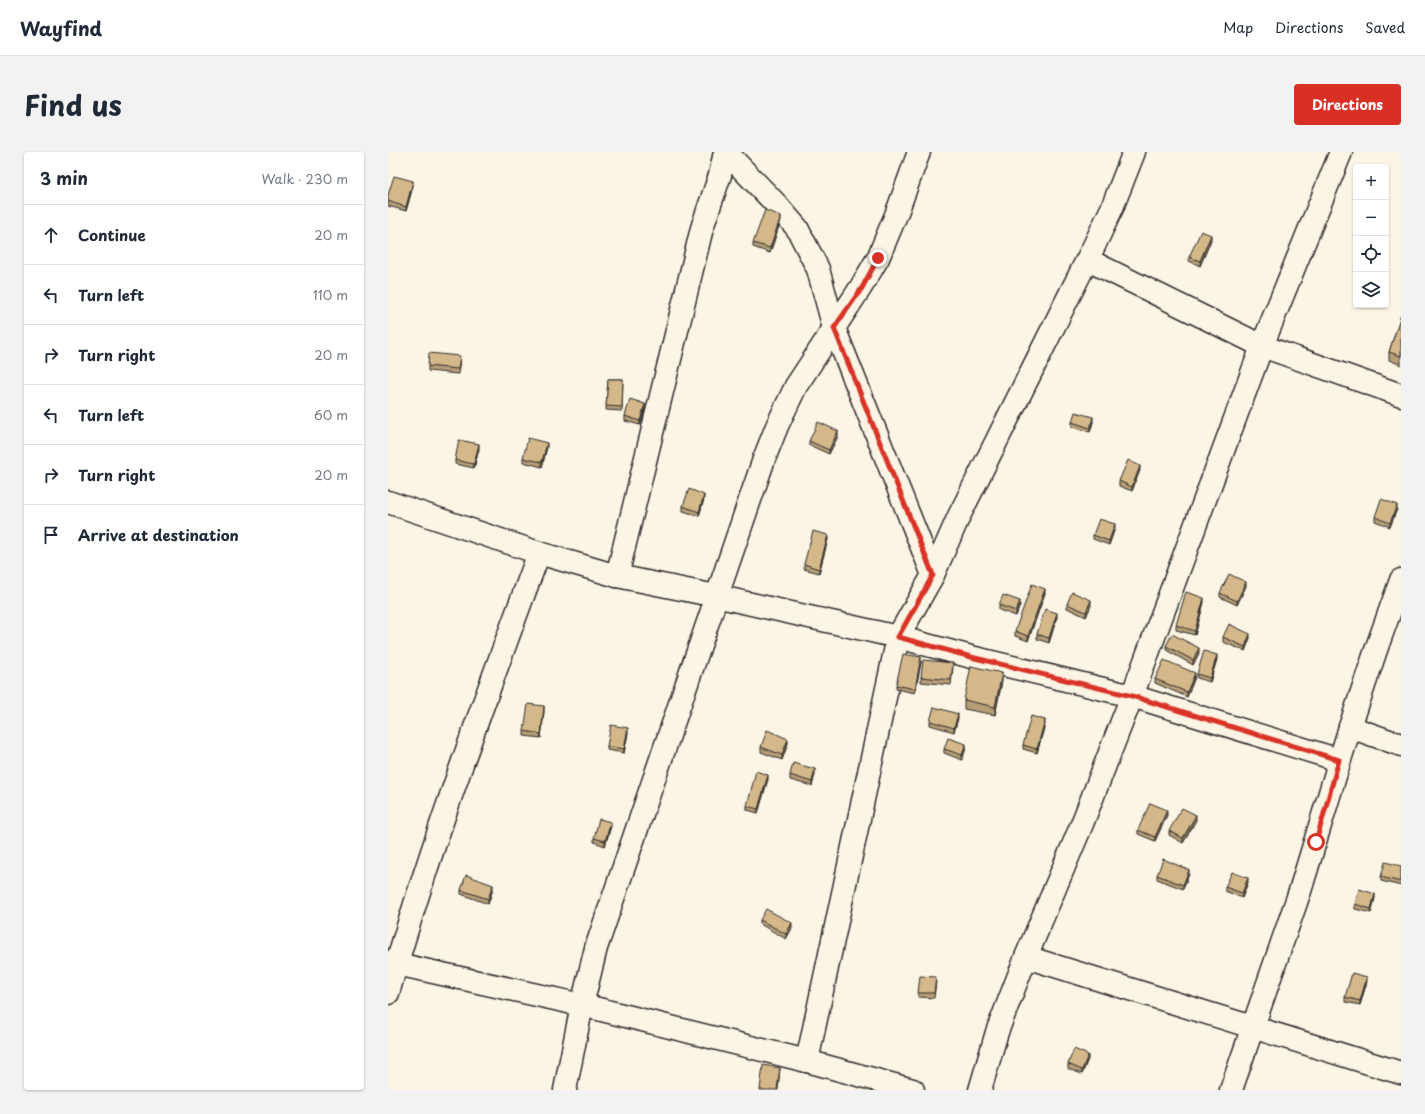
<!DOCTYPE html>
<meta charset="utf-8">
<style>
body{margin:0;font-family:"Playpen Sans",sans-serif;background:#f2f2f3;color:#1f2937}
.controls{position:absolute;right:12px;top:12px;display:grid;overflow:hidden;border-radius:4px;box-shadow:0 1px 3px #0004}
.controls button{width:36px;height:36px;display:grid;place-items:center;padding:0;border:0;border-bottom:1px solid #e0e1e3;background:#fff;color:#1f2937;font:20px sans-serif}
.stop{position:absolute;width:12px;height:12px;margin:-9px;border:3px solid #d93025;border-radius:50%;background:#fff}
.stop.end{background:#d93025;border-color:#fff;box-shadow:0 1px 4px #0008}
.list{margin:0;padding:0;list-style:none}
h2{display:flex;justify-content:space-between;align-items:center;height:52px;margin:0;padding:0 16px;font-size:17px}
h2 small{font-size:13px;font-weight:400;color:#747a83}
.list li{display:grid;grid-template-columns:26px 1fr auto;gap:12px;align-items:center;box-sizing:border-box;height:60px;padding:0 16px;border-top:1px solid #e0e1e3}
.list b{display:block;font-size:15px;white-space:nowrap}
.list em{font-size:13px;font-style:normal;color:#747a83}
.icon{flex:none;width:22px;height:22px;fill:none;stroke:currentColor;stroke-width:2;stroke-linecap:round;stroke-linejoin:round}
.map{position:relative;flex:none;width:1013px;height:938px;overflow:hidden;border-radius:4px}
header{display:flex;align-items:center;gap:24px;box-sizing:border-box;height:56px;padding:0 20px;background:#fff;border-bottom:1px solid #e0e1e3}
header strong{font-size:19px}
nav{display:flex;gap:22px;margin-inline-start:auto;font-size:14px}
.intro{display:flex;align-items:center;justify-content:space-between;box-sizing:border-box;height:96px;padding:0 24px}
h1{margin:0;font-size:28px}
.button{padding:10px 18px;border-radius:4px;background:#d93025;color:#fff;font-size:14px;font-weight:700}
main{display:flex;gap:24px;padding:0 24px}
aside{flex:1;background:#fff;border-radius:4px;box-shadow:0 1px 3px #0004}
.map>svg:first-child{display:block}
.lines{fill:none;stroke-linecap:round;stroke-linejoin:round}
.minor-casing{stroke:#2b2b2b;stroke-width:25}
.minor{stroke:#fcf5e5;stroke-width:22}
.wall{fill:#b79e77;stroke:#2b2b2b}
.shaded-wall{fill:#958161;stroke:#2b2b2b}
.building{fill:#d5b88a;stroke:#2b2b2b}
.route{stroke:#d93025;stroke-width:5}
</style>
<header>
<strong>Wayfind</strong>
<nav><a>Map</a><a>Directions</a><a>Saved</a></nav>
</header>
<div class="intro"><h1>Find us</h1><a class="button">Directions</a></div>
<main>
<aside>
<h2>3 min<small>Walk · 230 m</small></h2>
<ul class="list">
<li><svg class="icon" aria-label="ahead" viewBox="0 0 24 24"><path d="M12 20V5M6 11l6-6 6 6"/></svg><div><b>Continue</b></div><em>20 m</em></li>
<li><svg class="icon" aria-label="left" viewBox="0 0 24 24"><path d="M17 20v-9H6M10 6l-5 5 5 5"/></svg><div><b>Turn left</b></div><em>110 m</em></li>
<li><svg class="icon" aria-label="right" viewBox="0 0 24 24"><path d="M7 20v-9h11M14 6l5 5-5 5"/></svg><div><b>Turn right</b></div><em>20 m</em></li>
<li><svg class="icon" aria-label="left" viewBox="0 0 24 24"><path d="M17 20v-9H6M10 6l-5 5 5 5"/></svg><div><b>Turn left</b></div><em>60 m</em></li>
<li><svg class="icon" aria-label="right" viewBox="0 0 24 24"><path d="M7 20v-9h11M14 6l5 5-5 5"/></svg><div><b>Turn right</b></div><em>20 m</em></li>
<li><svg class="icon" aria-label="arrive" viewBox="0 0 24 24"><path d="M6 21V4h12l-3 4 3 4H6"/></svg><div><b>Arrive at destination</b></div></li>
</ul>
</aside>
<div class="map">
<svg width="1013" height="938" viewBox="0 0 1013 938">
<rect width="100%" height="100%" fill="#fcf5e5"/>
<filter id="ink" filterUnits="userSpaceOnUse"><feTurbulence type="fractalNoise" baseFrequency=".025" numOctaves="2"/><feDisplacementMap in="SourceGraphic" scale="8" xChannelSelector="R" yChannelSelector="G"/><feConvolveMatrix kernelMatrix="1 2 1 2 8 2 1 2 1" color-interpolation-filters="sRGB"/></filter>
<g filter="url(#ink)">
<g class="lines">
<defs>
<g id="minor">
<path d="M 338,0 L 389,53 L 409,76 L 430,117 L 446,176 L 545,423"/>
<path d="M 700,108 L 874,194 L 1013,243"/>
<path d="M 0,350 L 151,401 L 229,424 L 328,444 L 510,485 L 587,506 L 744,544 L 951,608"/>
<path d="M 229,424 L 314,76 L 332,23 L 337,0"/>
<path d="M 962,575 L 1013,593"/>
<path d="M 638,805 L 1013,921"/>
<path d="M 0,810 L 194,853 L 419,909 L 525,938"/>
<path d="M 0,841 C 43,692 97,546 151,401"/>
<path d="M 419,909 L 510,485 L 545,423 L 571,364 L 706,94 L 724,56 L 746,0"/>
<path d="M 177,938 L 194,853 L 208,796 L 376,307 L 389,274 L 408,234 L 473,135 L 490,106 L 508,63 L 531,0"/>
<path d="M 592,938 L 609,880 L 638,805 L 694,672 L 744,544 L 874,194 L 953,0"/>
<path d="M 843,938 L 912,739 L 962,575 L 989,495 L 1013,428"/>
</g>
</defs>
<!-- minor casing -->
<use href="#minor" class="minor-casing"/>
<!-- minor -->
<use href="#minor" class="minor"/>
</g>
<!-- wall -->
<g class="wall">
<path d="M 25,34 L 18,59 L 0,54 L 0,43 Z"/>
<path d="M 393,68 L 382,101 L 365,95 L 365,91 Z"/>
<path d="M 823,88 L 812,114 L 801,109 L 801,105 Z"/>
<path d="M 1013,163 L 1013,213 L 1001,208 L 1001,200 Z"/>
<path d="M 72,208 L 70,222 L 40,219 L 40,214 Z"/>
<path d="M 220,227 L 235,227 L 234,259 L 218,258 Z"/>
<path d="M 257,256 L 252,273 L 237,269 L 237,264 Z"/>
<path d="M 684,270 L 705,270 L 702,280 L 684,275 Z"/>
<path d="M 450,284 L 441,302 L 421,293 L 421,289 Z"/>
<path d="M 159,295 L 154,315 L 135,310 L 135,306 Z"/>
<path d="M 91,297 L 86,316 L 67,312 L 67,308 Z"/>
<path d="M 752,318 L 744,339 L 731,334 L 731,329 Z"/>
<path d="M 316,347 L 311,364 L 295,359 L 295,354 Z"/>
<path d="M 1009,357 L 1002,375 L 987,369 L 987,365 Z"/>
<path d="M 727,376 L 721,393 L 705,387 L 705,383 Z"/>
<path d="M 440,387 L 431,421 L 416,417 L 416,412 Z"/>
<path d="M 858,434 L 849,453 L 832,445 L 832,441 Z"/>
<path d="M 657,441 L 640,489 L 627,484 L 627,479 Z"/>
<path d="M 816,450 L 807,483 L 788,478 L 788,473 Z"/>
<path d="M 679,452 L 703,453 L 698,465 L 679,456 Z"/>
<path d="M 611,453 L 632,453 L 628,464 L 611,458 Z"/>
<path d="M 669,465 L 661,491 L 649,487 L 649,482 Z"/>
<path d="M 835,485 L 862,486 L 857,499 L 835,490 Z"/>
<path d="M 778,494 L 811,501 L 805,513 L 778,498 Z"/>
<path d="M 829,507 L 822,530 L 809,526 L 809,522 Z"/>
<path d="M 533,510 L 527,541 L 508,537 L 508,533 Z"/>
<path d="M 565,516 L 563,533 L 533,530 L 533,525 Z"/>
<path d="M 807,525 L 799,545 L 767,531 L 767,527 Z"/>
<path d="M 614,529 L 607,563 L 576,557 L 576,548 Z"/>
<path d="M 156,559 L 153,586 L 136,584 L 136,579 Z"/>
<path d="M 570,566 L 566,580 L 542,573 L 542,569 Z"/>
<path d="M 657,572 L 649,601 L 635,597 L 635,593 Z"/>
<path d="M 240,581 L 236,601 L 219,598 L 219,594 Z"/>
<path d="M 400,591 L 394,608 L 373,600 L 373,595 Z"/>
<path d="M 578,596 L 574,608 L 556,601 L 556,597 Z"/>
<path d="M 427,622 L 424,634 L 402,628 L 402,623 Z"/>
<path d="M 380,627 L 370,661 L 359,658 L 359,654 Z"/>
<path d="M 779,663 L 767,689 L 750,682 L 750,678 Z"/>
<path d="M 808,668 L 795,691 L 781,683 L 781,679 Z"/>
<path d="M 223,674 L 217,694 L 206,690 L 206,686 Z"/>
<path d="M 1013,714 L 1013,734 L 993,729 L 993,725 Z"/>
<path d="M 801,722 L 795,737 L 769,727 L 769,723 Z"/>
<path d="M 860,730 L 854,746 L 837,739 L 837,735 Z"/>
<path d="M 105,737 L 100,752 L 73,742 L 73,738 Z"/>
<path d="M 987,746 L 983,761 L 967,757 L 967,752 Z"/>
<path d="M 372,768 L 404,776 L 398,787 L 372,772 Z"/>
<path d="M 979,829 L 972,853 L 957,850 L 957,845 Z"/>
<path d="M 548,830 L 546,846 L 530,845 L 530,841 Z"/>
<path d="M 700,907 L 694,922 L 680,917 L 680,912 Z"/>
</g>
<!-- shaded-wall -->
<g class="shaded-wall">
<path d="M 25,29 L 25,34 L 18,59 L 18,55 Z"/>
<path d="M 393,64 L 393,68 L 382,101 L 382,96 Z"/>
<path d="M 823,83 L 823,88 L 812,114 L 812,109 Z"/>
<path d="M 257,252 L 257,256 L 252,273 L 252,269 Z"/>
<path d="M 705,265 L 705,270 L 702,280 L 702,276 Z"/>
<path d="M 450,279 L 450,284 L 441,302 L 441,298 Z"/>
<path d="M 159,291 L 159,295 L 154,315 L 154,310 Z"/>
<path d="M 91,292 L 91,297 L 86,316 L 86,312 Z"/>
<path d="M 752,314 L 752,318 L 744,339 L 744,335 Z"/>
<path d="M 316,343 L 316,347 L 311,364 L 311,360 Z"/>
<path d="M 1009,353 L 1009,357 L 1002,375 L 1002,371 Z"/>
<path d="M 727,372 L 727,376 L 721,393 L 721,389 Z"/>
<path d="M 440,383 L 440,387 L 431,421 L 431,417 Z"/>
<path d="M 858,430 L 858,434 L 849,453 L 849,449 Z"/>
<path d="M 657,437 L 657,441 L 640,489 L 640,484 Z"/>
<path d="M 816,446 L 816,450 L 807,483 L 807,479 Z"/>
<path d="M 703,448 L 703,453 L 698,465 L 698,460 Z"/>
<path d="M 632,449 L 632,453 L 628,464 L 628,459 Z"/>
<path d="M 669,461 L 669,465 L 661,491 L 661,486 Z"/>
<path d="M 862,482 L 862,486 L 857,499 L 857,495 Z"/>
<path d="M 811,496 L 811,501 L 805,513 L 805,508 Z"/>
<path d="M 829,503 L 829,507 L 822,530 L 822,526 Z"/>
<path d="M 533,505 L 533,510 L 527,541 L 527,537 Z"/>
<path d="M 614,521 L 614,529 L 607,563 L 607,555 Z"/>
<path d="M 807,521 L 807,525 L 799,545 L 799,540 Z"/>
<path d="M 156,554 L 156,559 L 153,586 L 153,582 Z"/>
<path d="M 570,562 L 570,566 L 566,580 L 566,576 Z"/>
<path d="M 657,568 L 657,572 L 649,601 L 649,597 Z"/>
<path d="M 240,576 L 240,581 L 236,601 L 236,597 Z"/>
<path d="M 400,587 L 400,591 L 394,608 L 394,603 Z"/>
<path d="M 578,592 L 578,596 L 574,608 L 574,603 Z"/>
<path d="M 427,617 L 427,622 L 424,634 L 424,630 Z"/>
<path d="M 380,623 L 380,627 L 370,661 L 370,657 Z"/>
<path d="M 779,658 L 779,663 L 767,689 L 767,685 Z"/>
<path d="M 808,663 L 808,668 L 795,691 L 795,686 Z"/>
<path d="M 223,670 L 223,674 L 217,694 L 217,689 Z"/>
<path d="M 801,718 L 801,722 L 795,737 L 795,733 Z"/>
<path d="M 860,726 L 860,730 L 854,746 L 854,741 Z"/>
<path d="M 105,733 L 105,737 L 100,752 L 100,747 Z"/>
<path d="M 987,742 L 987,746 L 983,761 L 983,757 Z"/>
<path d="M 404,771 L 404,776 L 398,787 L 398,782 Z"/>
<path d="M 979,825 L 979,829 L 972,853 L 972,849 Z"/>
<path d="M 700,903 L 700,907 L 694,922 L 694,918 Z"/>
<path d="M 392,916 L 390,938 L 389,938 Z"/>
</g>
<!-- building -->
<g class="building">
<path d="M 6,24 L 25,29 L 18,55 L 0,49 L 0,43 Z"/>
<path d="M 377,58 L 393,64 L 382,96 L 365,91 Z"/>
<path d="M 813,79 L 823,83 L 812,109 L 801,105 Z"/>
<path d="M 1013,163 L 1013,204 L 1001,200 Z"/>
<path d="M 41,201 L 72,204 L 70,217 L 40,214 Z"/>
<path d="M 220,227 L 235,227 L 234,255 L 218,254 Z"/>
<path d="M 242,247 L 257,252 L 252,269 L 237,264 Z"/>
<path d="M 687,260 L 705,265 L 702,276 L 684,270 Z"/>
<path d="M 430,270 L 450,279 L 441,298 L 421,289 Z"/>
<path d="M 140,286 L 159,291 L 154,310 L 135,306 Z"/>
<path d="M 71,288 L 91,292 L 86,312 L 67,308 Z"/>
<path d="M 740,308 L 752,314 L 744,335 L 731,329 Z"/>
<path d="M 301,337 L 316,343 L 311,360 L 295,354 Z"/>
<path d="M 993,347 L 1009,353 L 1002,371 L 987,365 Z"/>
<path d="M 711,367 L 727,372 L 721,389 L 705,383 Z"/>
<path d="M 425,379 L 440,383 L 431,417 L 416,412 Z"/>
<path d="M 841,422 L 858,430 L 849,449 L 832,441 Z"/>
<path d="M 644,432 L 657,437 L 640,484 L 627,479 Z"/>
<path d="M 684,440 L 703,448 L 698,460 L 679,452 Z"/>
<path d="M 798,440 L 816,446 L 807,479 L 788,473 Z"/>
<path d="M 615,443 L 632,449 L 628,459 L 611,453 Z"/>
<path d="M 657,457 L 669,461 L 661,486 L 649,482 Z"/>
<path d="M 841,472 L 862,482 L 857,495 L 835,485 Z"/>
<path d="M 784,482 L 811,496 L 805,508 L 778,494 Z"/>
<path d="M 816,499 L 829,503 L 822,526 L 809,522 Z"/>
<path d="M 515,502 L 533,505 L 527,537 L 508,533 Z"/>
<path d="M 535,508 L 565,511 L 563,528 L 533,525 Z"/>
<path d="M 776,508 L 807,521 L 799,540 L 767,527 Z"/>
<path d="M 583,514 L 614,521 L 607,555 L 576,548 Z"/>
<path d="M 140,552 L 156,554 L 153,582 L 136,579 Z"/>
<path d="M 546,555 L 570,562 L 566,576 L 542,569 Z"/>
<path d="M 643,564 L 657,568 L 649,597 L 635,593 Z"/>
<path d="M 223,573 L 240,576 L 236,597 L 219,594 Z"/>
<path d="M 379,578 L 400,587 L 394,603 L 373,595 Z"/>
<path d="M 560,586 L 578,592 L 574,603 L 556,597 Z"/>
<path d="M 405,611 L 427,617 L 424,630 L 402,623 Z"/>
<path d="M 368,619 L 380,623 L 370,657 L 359,654 Z"/>
<path d="M 762,651 L 779,658 L 767,685 L 750,678 Z"/>
<path d="M 794,656 L 808,663 L 795,686 L 781,679 Z"/>
<path d="M 211,667 L 223,670 L 217,689 L 206,686 Z"/>
<path d="M 775,707 L 801,718 L 795,733 L 769,723 Z"/>
<path d="M 997,710 L 1013,714 L 1013,730 L 993,725 Z"/>
<path d="M 844,720 L 860,726 L 854,741 L 837,735 Z"/>
<path d="M 78,723 L 105,733 L 100,747 L 73,738 Z"/>
<path d="M 971,737 L 987,742 L 983,757 L 967,752 Z"/>
<path d="M 378,757 L 404,771 L 398,782 L 372,768 Z"/>
<path d="M 964,821 L 979,825 L 972,849 L 957,845 Z"/>
<path d="M 532,824 L 548,825 L 546,841 L 530,841 Z"/>
<path d="M 686,897 L 700,903 L 694,918 L 680,912 Z"/>
<path d="M 375,913 L 392,916 L 389,938 L 372,938 Z"/>
</g>
</g>
<g class="lines" filter="url(#ink)">
<!-- route -->
<path class="route" d="M 490,106 L 474,136 L 446,176 L 545,423 L 510,485 L 587,506 L 744,544 L 951,608 L 928,690"/>
</g>
</svg>
<div class="controls">
<button>+</button>
<button>−</button>
<button><svg class="icon" aria-label="locate" viewBox="0 0 24 24"><circle cx="12" cy="12" r="6"/><path d="M12 2v4M12 18v4M2 12h4M18 12h4"/></svg></button>
<button><svg class="icon" aria-label="layers" viewBox="0 0 24 24"><path d="M12 4l9 5-9 5-9-5zM3 14l9 5 9-5"/></svg></button>
</div>
<div class="stop" style="left:928px;top:690px"></div>
<div class="stop end" style="left:490px;top:106px"></div>
</div>
</main>
